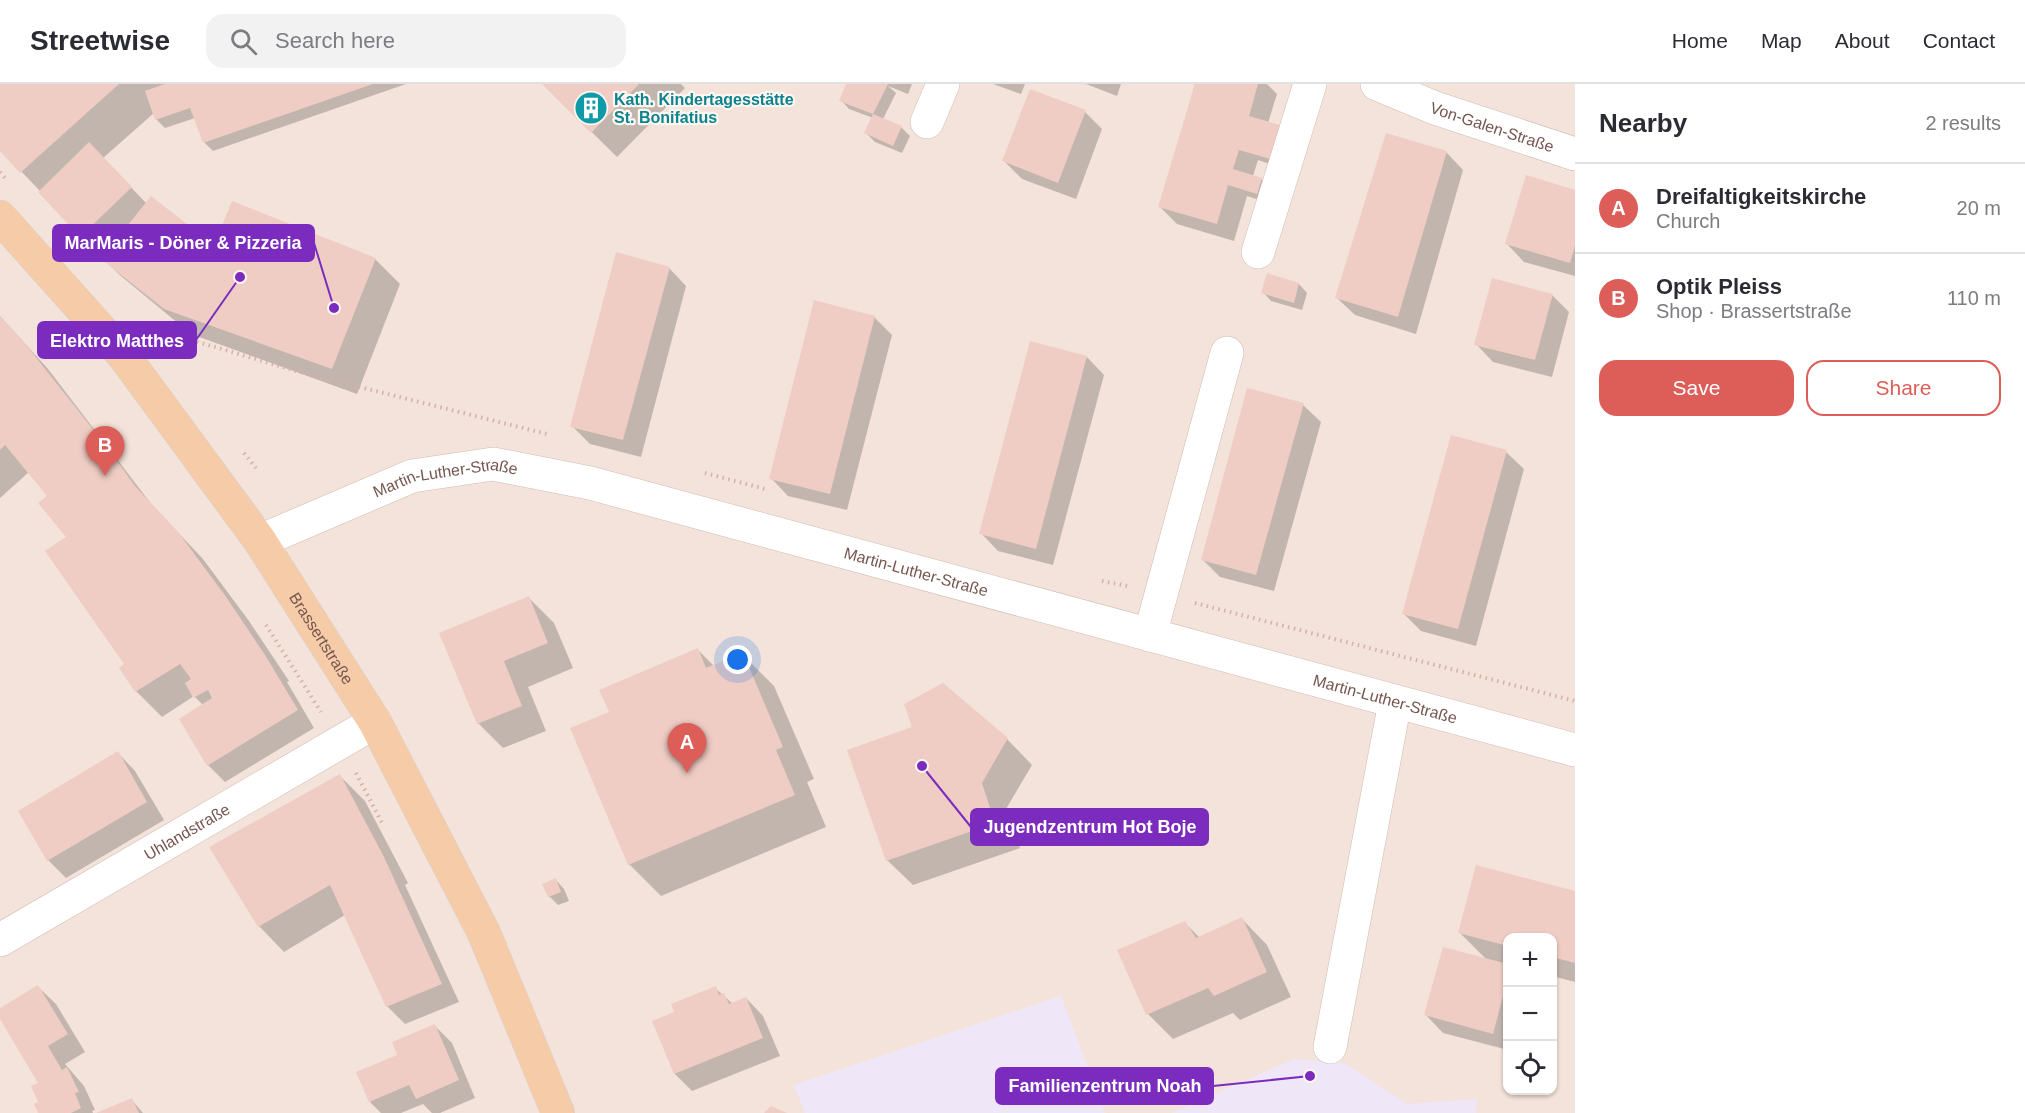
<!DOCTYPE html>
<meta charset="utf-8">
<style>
body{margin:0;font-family:Arial,sans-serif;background:#f2f2f3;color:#2b2b33}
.controls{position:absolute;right:18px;bottom:18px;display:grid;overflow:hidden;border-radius:12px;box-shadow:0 2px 4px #0004}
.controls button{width:54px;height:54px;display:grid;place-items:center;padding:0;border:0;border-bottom:2px solid #e1e1e2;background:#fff;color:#2b2b33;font:30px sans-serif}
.you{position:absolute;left:738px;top:576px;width:21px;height:21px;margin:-15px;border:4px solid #fff;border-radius:50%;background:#1a73e8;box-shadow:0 0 0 9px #1a73e833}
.badge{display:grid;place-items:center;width:39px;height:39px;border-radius:50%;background:#dd5e59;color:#fff;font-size:20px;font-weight:700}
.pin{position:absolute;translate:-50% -50px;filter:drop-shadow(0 2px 3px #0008)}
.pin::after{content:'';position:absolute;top:32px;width:21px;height:18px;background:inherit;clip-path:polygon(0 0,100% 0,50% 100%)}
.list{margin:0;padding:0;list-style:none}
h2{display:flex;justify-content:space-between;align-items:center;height:78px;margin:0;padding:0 24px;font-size:26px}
h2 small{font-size:20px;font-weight:400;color:#7c7c81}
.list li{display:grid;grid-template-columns:39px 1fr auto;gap:18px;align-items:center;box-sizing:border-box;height:90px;padding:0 24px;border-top:2px solid #e1e1e2}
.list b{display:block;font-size:22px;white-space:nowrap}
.list p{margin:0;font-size:20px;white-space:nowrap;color:#7c7c81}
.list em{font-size:20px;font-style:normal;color:#7c7c81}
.actions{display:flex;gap:12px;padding:18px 24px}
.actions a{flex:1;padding:14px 0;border:2px solid #dd5e59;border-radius:18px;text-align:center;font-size:21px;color:#dd5e59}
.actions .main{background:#dd5e59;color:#fff}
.icon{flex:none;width:33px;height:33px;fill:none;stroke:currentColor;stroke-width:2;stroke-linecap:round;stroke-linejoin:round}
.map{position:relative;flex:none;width:1575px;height:1029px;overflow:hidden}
header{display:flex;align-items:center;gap:36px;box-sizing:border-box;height:84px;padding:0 30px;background:#fff;border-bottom:2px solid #e1e1e2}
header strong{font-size:28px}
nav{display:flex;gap:33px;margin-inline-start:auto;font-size:21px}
.search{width:420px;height:54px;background:#f2f2f3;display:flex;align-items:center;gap:15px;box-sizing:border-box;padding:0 21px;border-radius:18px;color:#7c7c81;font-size:22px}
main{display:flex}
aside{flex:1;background:#fff}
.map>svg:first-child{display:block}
.residential{fill:#f3e3da;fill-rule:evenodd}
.education{fill:#efe7f8}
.shadow{fill:#0003}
.building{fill:#efcdc4}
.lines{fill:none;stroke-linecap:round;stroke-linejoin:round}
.minor-casing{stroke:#d0bbb3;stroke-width:34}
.major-casing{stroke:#d9d0ce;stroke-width:34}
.path{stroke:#d5b0a7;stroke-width:4;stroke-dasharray:1.5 4.5;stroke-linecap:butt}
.minor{stroke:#fff;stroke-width:33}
.major{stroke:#f5cba8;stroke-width:33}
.labels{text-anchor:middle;stroke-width:4.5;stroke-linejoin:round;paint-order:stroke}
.culture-label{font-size:16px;font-weight:bold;fill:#0d838f;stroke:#fef7f1;text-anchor:start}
.street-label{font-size:16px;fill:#76564f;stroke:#fef7f1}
.leader{fill:none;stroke:#7b2cbf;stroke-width:2}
.callout-dot{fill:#7b2cbf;stroke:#fef7f1;stroke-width:2}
.callout{fill:#7b2cbf;stroke:#7b2cbf;stroke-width:2}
.callout-label{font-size:18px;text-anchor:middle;font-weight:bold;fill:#fff}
</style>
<header>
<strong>Streetwise</strong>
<div class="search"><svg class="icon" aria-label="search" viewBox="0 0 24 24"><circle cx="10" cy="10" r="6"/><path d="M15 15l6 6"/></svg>Search here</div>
<nav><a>Home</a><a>Map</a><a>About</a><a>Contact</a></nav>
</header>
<main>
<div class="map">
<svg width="1575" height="1029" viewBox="0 0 1575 1029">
<rect width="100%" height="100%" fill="#fcf2eb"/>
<!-- residential -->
<path class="residential" d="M 0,0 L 1575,0 L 1575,1029 L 0,1029 ZM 1508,854 L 1552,854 L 1552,1006 L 1508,1006 Z"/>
<!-- education -->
<g class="education">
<path d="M 1061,912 L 1105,1029 L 805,1029 L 794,1001 Z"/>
<path d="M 1294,975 L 1345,979 L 1407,1020 L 1477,1015 L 1476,1029 L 1171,1029 Z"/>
</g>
<!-- shadow -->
<g class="shadow">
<path d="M 0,0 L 406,0 L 213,67 L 204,58 L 195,34 L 165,44 L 156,35 L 154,29 L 103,74 L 147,120 L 215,164 L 375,175 L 400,200 L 357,310 L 191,250 L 121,192 L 103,175 L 129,142 L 128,141 L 99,169 L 0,65 Z"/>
<path d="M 543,0 L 681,0 L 685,4 L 617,73 Z"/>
<path d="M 848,0 L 912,0 L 908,10 L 888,2 L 896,9 L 883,35 L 901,43 L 910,52 L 902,69 L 875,58 L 866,49 L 873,34 L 849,25 L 841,16 Z"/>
<path d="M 993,0 L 1025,0 L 1021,10 Z"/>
<path d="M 1086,0 L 1121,0 L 1117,12 Z"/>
<path d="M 1195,0 L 1267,0 L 1277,10 L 1268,39 L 1279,42 L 1288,51 L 1279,83 L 1258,76 L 1253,92 L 1261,95 L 1270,104 L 1266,118 L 1247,112 L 1234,157 L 1177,140 L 1160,123 Z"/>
<path d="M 1085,28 L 1102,45 L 1076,115 L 1022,95 L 1004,77 Z"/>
<path d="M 1446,68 L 1463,86 L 1416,250 L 1355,231 L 1337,214 Z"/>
<path d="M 1575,107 L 1575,192 L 1524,178 L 1507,160 Z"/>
<path d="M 669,184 L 686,202 L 641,373 L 590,360 L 572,342 Z"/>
<path d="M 1299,200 L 1307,209 L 1302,226 L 1271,217 L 1263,208 Z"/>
<path d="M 1552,211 L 1569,228 L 1552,293 L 1493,278 L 1476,260 Z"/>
<path d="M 0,232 L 48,285 L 152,421 L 203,475 L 249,537 L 289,597 L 287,598 L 314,644 L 225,698 L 208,681 L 203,621 L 194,612 L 162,633 L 136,607 L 121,585 L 126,581 L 49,412 L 29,388 L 0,414 Z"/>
<path d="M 874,233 L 892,251 L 847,426 L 788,412 L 771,394 Z"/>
<path d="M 1087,273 L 1104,291 L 1053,481 L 998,467 L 981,449 Z"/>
<path d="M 1303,321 L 1321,338 L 1274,507 L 1220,493 L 1203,476 Z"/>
<path d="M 1506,368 L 1524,385 L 1476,562 L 1421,547 L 1404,530 Z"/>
<path d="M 529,514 L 554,539 L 573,584 L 528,603 L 546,647 L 503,664 L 478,639 Z"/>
<path d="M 698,566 L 714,582 L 742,570 L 774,602 L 814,695 L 807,698 L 826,743 L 661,812 L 629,780 L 611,629 Z"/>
<path d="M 1007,655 L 1032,681 L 1006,725 L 1020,764 L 913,801 L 887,776 Z"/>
<path d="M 118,669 L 135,687 L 164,736 L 66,794 L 48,776 L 20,727 Z"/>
<path d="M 339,691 L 365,717 L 408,799 L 405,801 L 459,918 L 405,940 L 387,922 L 345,831 L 284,868 L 259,842 Z"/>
<path d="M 556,796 L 564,805 L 569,817 L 558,821 L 549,812 Z"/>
<path d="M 1575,809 L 1575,898 L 1552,892 L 1552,854 L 1508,854 L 1508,966 L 1443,949 L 1426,931 L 1488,877 L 1460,849 Z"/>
<path d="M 1242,835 L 1267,861 L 1291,913 L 1240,936 L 1233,929 L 1173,955 L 1148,930 L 1184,838 L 1200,854 Z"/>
<path d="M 38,903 L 56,920 L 85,968 L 65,980 L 84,1002 L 95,1026 L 92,1027 L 93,1029 L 40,1029 L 40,999 L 0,932 L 0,926 Z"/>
<path d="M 715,904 L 733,920 L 746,914 L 763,932 L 780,972 L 692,1007 L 675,990 L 676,928 Z"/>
<path d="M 435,942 L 452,959 L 475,1014 L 440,1029 L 432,1029 L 423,1020 L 401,1029 L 381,1029 L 370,1018 L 399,972 Z"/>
<path d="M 132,1016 L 143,1029 L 100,1029 Z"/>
</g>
<!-- building -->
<g class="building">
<path d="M 0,0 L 119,0 L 20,89 L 0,67 Z"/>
<path d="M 165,0 L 373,0 L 203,59 L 190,24 L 155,36 L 145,7 Z"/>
<path d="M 542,0 L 639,0 L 591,49 Z"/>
<path d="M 846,0 L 888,0 L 873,30 L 902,42 L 893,62 L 864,49 L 873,30 L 839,17 Z"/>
<path d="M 1195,0 L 1258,0 L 1249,32 L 1280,41 L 1270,75 L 1239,66 L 1233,85 L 1262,94 L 1257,110 L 1228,101 L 1217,140 L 1158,123 Z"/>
<path d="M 1030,5 L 1086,26 L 1058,99 L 1002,77 Z"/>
<path d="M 1386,49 L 1447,67 L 1398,233 L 1335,214 Z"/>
<path d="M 89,58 L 132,103 L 80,153 L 38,108 Z"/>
<path d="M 1526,91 L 1575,106 L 1575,161 L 1570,179 L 1505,160 Z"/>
<path d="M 151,112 L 214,161 L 232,117 L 376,174 L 332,285 L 164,225 L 101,175 Z"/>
<path d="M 616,168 L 670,183 L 623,356 L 570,343 Z"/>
<path d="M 1267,189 L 1299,199 L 1294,219 L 1261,209 Z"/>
<path d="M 1492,194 L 1553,210 L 1535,276 L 1474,261 Z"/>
<path d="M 814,216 L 875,232 L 830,410 L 769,395 Z"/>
<path d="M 0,232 L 23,257 L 107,363 L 135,402 L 178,448 L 224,510 L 265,571 L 298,626 L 207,682 L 179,635 L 212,614 L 208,606 L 193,614 L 185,599 L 191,595 L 180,580 L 135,608 L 119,584 L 124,580 L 45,467 L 66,453 L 38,419 L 47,412 L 5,361 L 0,366 Z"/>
<path d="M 1030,257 L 1087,272 L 1036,465 L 979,450 Z"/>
<path d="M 1247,304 L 1304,319 L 1256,491 L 1201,476 Z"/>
<path d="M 1451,351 L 1507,366 L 1458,545 L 1402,530 Z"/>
<path d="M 529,512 L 548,559 L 504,577 L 522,622 L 477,640 L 439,549 Z"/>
<path d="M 698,564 L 706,584 L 743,569 L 783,663 L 776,666 L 795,711 L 628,781 L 570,644 L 609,628 L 599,606 Z"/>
<path d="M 943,599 L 1008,654 L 982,699 L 995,739 L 886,777 L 847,666 L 912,643 L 904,620 Z"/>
<path d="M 118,667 L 147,718 L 47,777 L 18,727 Z"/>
<path d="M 340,690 L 384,773 L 442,900 L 386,923 L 330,801 L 258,843 L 209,763 Z"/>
<path d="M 1476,781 L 1575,807 L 1575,879 L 1552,873 L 1552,854 L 1508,854 L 1508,862 L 1458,849 Z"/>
<path d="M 556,794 L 561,808 L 548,813 L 542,800 Z"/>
<path d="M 1242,833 L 1267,888 L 1214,912 L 1208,904 L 1146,931 L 1117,866 L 1185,837 L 1196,854 Z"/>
<path d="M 1443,863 L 1508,880 L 1508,893 L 1493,950 L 1424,931 Z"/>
<path d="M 38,901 L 68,950 L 48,962 L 62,986 L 67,983 L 79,1008 L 75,1009 L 81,1024 L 71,1029 L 38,1029 L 34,1020 L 38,1018 L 31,1002 L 38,999 L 0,935 L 0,924 Z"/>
<path d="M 716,902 L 719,911 L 724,909 L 729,920 L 746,913 L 763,954 L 674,990 L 652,937 L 674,928 L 671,920 Z"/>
<path d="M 435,940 L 459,996 L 416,1015 L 409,1001 L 369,1018 L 356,988 L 397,971 L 392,958 Z"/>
<path d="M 132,1014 L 139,1029 L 96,1029 Z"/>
<path d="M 771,1022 L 787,1029 L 764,1029 Z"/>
</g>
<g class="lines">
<defs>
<g id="minor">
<path id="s1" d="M 1377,0 L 1435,24 L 1575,70"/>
<path d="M 927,38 L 943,0"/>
<path d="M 1258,168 L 1310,0"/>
<path id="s2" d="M 260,457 L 412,392 L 493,380 L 590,399 L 1575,666"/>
<path d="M 1150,551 L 1227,269"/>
<path id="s3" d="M 0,856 L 375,638"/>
<path d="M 1330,963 L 1395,618"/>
</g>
<g id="major">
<path id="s4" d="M 0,133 L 124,272 L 260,457 L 375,638 L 484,849 L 558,1029"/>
</g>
</defs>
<!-- minor casing -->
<use href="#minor" class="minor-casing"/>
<!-- major casing -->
<use href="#major" class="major-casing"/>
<!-- path -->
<g class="path">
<path d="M 0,88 L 8,97"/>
<path d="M 151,244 L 296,287 L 547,350"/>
<path d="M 244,369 L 256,384"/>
<path d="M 705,389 L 765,405"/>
<path d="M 1102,497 L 1127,502"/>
<path d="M 1195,519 L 1575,617"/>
<path d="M 266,541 L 321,628"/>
<path d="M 356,689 L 382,739"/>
</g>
<!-- minor -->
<use href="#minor" class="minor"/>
<!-- major -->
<use href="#major" class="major"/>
</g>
<!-- icons -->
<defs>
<symbol id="building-disc" viewBox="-11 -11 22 22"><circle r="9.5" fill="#0f9aa8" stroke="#fef7f1"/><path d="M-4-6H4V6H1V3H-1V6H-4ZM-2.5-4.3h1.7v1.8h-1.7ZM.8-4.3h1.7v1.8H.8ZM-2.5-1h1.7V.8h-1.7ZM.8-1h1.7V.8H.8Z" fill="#fff"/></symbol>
</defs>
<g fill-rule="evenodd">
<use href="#building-disc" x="572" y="5" width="38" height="38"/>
</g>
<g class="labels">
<!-- culture labels -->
<g class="culture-label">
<text x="614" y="21">Kath. Kindertagesstätte<tspan x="614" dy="18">St. Bonifatius</tspan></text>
</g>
<!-- street labels -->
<g class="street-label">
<text dy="6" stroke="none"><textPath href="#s1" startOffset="123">Von-Galen-Straße</textPath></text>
<text dy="6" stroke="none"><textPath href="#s2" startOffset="198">Martin-Luther-Straße</textPath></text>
<text dy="6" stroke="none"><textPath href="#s2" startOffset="684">Martin-Luther-Straße</textPath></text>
<text dy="6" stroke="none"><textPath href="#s4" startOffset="531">Brassertstraße</textPath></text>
<text dy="6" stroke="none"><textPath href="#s2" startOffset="1170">Martin-Luther-Straße</textPath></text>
<text dy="6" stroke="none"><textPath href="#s3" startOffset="216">Uhlandstraße</textPath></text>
</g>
</g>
<!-- callouts -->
<path class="leader" d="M334 224L314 159M240 193L196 256M922 682L971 743M1310 992L1213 1002"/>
<g class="callout-dot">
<circle cx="334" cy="224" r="6"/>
<circle cx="240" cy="193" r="6"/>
<circle cx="922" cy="682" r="6"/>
<circle cx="1310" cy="992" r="6"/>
</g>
<g class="callout">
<rect x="53" y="141" width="261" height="36" rx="6"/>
<rect x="38" y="238" width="158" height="36" rx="6"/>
<rect x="971" y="725" width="237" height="36" rx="6"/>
<rect x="996" y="984" width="217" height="36" rx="6"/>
</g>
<g class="callout-label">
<text x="183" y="165">MarMaris - Döner &amp; Pizzeria</text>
<text x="117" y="263">Elektro Matthes</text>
<text x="1090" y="749">Jugendzentrum Hot Boje</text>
<text x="1105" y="1008">Familienzentrum Noah</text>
</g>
</svg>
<div class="controls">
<button>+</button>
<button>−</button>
<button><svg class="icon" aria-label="locate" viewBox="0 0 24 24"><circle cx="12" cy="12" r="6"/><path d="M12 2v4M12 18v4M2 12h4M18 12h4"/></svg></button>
</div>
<div class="you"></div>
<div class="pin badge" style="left:687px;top:689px">A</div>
<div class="pin badge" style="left:105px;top:392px">B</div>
</div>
<aside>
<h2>Nearby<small>2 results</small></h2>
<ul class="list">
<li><span class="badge">A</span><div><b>Dreifaltigkeitskirche</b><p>Church</p></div><em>20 m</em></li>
<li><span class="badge">B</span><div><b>Optik Pleiss</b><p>Shop · Brassertstraße</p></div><em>110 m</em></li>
</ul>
<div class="actions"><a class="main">Save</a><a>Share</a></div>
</aside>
</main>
